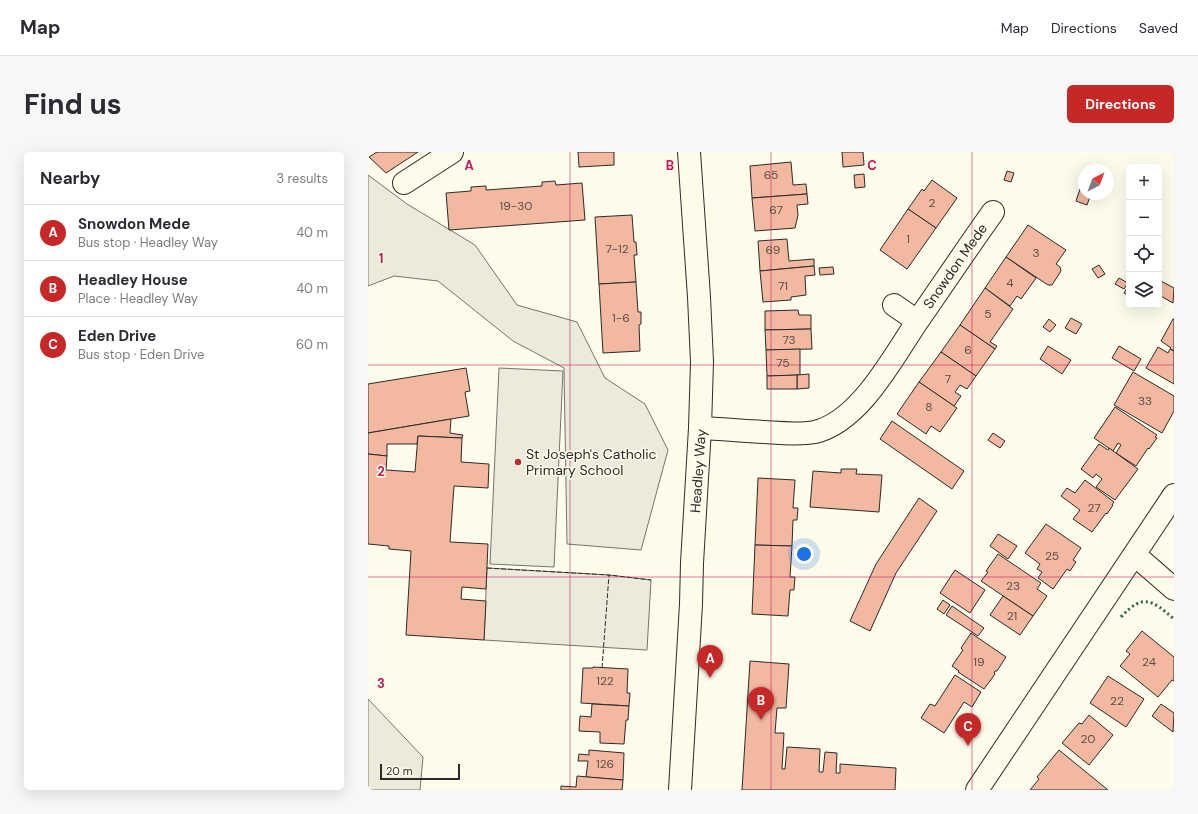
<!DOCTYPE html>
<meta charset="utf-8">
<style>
body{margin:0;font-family:"DM Sans",sans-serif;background:#f7f7f7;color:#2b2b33}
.controls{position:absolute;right:12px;top:12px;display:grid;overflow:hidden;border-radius:6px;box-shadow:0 4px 16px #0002}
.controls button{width:36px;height:36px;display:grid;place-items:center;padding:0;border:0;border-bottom:1px solid #e1e1e2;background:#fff;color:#2b2b33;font:20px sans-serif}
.compass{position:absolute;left:710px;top:12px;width:36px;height:36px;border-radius:50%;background:#fff;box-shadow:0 4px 16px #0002;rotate:41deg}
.scale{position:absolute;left:12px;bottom:10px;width:80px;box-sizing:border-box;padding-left:4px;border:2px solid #2b2b2b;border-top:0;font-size:11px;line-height:14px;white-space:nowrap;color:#2b2b2b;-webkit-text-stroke:3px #fdfbea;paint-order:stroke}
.you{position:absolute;left:436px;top:402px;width:14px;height:14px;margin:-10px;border:3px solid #fff;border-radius:50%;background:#1a73e8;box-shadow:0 0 0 6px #1a73e833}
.badge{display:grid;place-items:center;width:26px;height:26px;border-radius:50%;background:#c62828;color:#fff;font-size:13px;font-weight:700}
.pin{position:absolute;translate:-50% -33px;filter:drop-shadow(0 1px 2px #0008)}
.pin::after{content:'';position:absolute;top:21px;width:14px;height:12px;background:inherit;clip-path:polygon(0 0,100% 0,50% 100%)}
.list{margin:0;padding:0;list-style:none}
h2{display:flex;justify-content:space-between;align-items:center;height:52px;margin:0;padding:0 16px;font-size:17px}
h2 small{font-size:13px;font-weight:400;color:#7c7c81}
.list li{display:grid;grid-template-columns:26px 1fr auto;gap:12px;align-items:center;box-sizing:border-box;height:56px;padding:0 16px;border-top:1px solid #e1e1e2}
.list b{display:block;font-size:15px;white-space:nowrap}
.list p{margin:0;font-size:13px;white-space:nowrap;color:#7c7c81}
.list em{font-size:13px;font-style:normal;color:#7c7c81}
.icon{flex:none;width:22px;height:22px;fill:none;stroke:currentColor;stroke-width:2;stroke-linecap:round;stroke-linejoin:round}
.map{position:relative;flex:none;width:806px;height:638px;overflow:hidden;border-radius:6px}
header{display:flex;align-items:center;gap:24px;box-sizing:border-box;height:56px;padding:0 20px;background:#fff;border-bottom:1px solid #e1e1e2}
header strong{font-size:19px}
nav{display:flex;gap:22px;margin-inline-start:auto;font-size:14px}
.intro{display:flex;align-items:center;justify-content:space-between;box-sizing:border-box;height:96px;padding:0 24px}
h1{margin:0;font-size:28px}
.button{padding:10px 18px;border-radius:6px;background:#c62828;color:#fff;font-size:14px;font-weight:700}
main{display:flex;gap:24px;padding:0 24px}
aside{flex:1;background:#fff;border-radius:6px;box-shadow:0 4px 16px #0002}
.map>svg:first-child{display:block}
.green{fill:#ecebdb;stroke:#74746e}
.parking{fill:#eceadb;stroke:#74746e}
.building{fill:#f2b8a0;stroke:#2b2b2b}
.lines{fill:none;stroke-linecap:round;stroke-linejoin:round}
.minor-casing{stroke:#2b2b2b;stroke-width:24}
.major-casing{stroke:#2b2b2b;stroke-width:24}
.minor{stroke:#fdfbea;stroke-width:22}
.major{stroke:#fdfbea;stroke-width:22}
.hedge{stroke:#34623c;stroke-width:3;stroke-dasharray:2 3;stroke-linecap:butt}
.fence{stroke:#2b2b2b;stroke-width:1;stroke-dasharray:5 2;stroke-linecap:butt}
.grid{fill:none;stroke:#c2185b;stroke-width:1;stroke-opacity:0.55}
.poi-dot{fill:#c62828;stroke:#fdfbea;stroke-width:1.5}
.labels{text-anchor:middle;stroke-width:3;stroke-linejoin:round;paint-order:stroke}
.number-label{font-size:12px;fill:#5d4e48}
.street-label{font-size:14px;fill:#2b2b2b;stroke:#fdfbea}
.poi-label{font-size:14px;fill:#2b2b2b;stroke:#fdfbea;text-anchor:start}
.grid-label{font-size:13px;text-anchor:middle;font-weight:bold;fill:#c2185b;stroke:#fdfbea;stroke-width:3;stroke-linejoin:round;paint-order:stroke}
</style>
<header>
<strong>Map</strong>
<nav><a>Map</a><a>Directions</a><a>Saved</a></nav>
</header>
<div class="intro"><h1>Find us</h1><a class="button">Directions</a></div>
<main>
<aside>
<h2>Nearby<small>3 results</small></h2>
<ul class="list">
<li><span class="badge">A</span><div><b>Snowdon Mede</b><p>Bus stop · Headley Way</p></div><em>40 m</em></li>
<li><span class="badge">B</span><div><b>Headley House</b><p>Place · Headley Way</p></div><em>40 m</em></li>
<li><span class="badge">C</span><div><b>Eden Drive</b><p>Bus stop · Eden Drive</p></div><em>60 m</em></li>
</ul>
</aside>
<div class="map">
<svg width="806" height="638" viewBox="0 0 806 638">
<rect width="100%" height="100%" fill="#fdfbea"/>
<!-- green -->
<g class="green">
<path d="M 0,23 L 39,52 L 107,93 L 149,153 L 209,170 L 237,226 L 277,252 L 300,298 L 273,398 L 199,392 L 196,216 L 145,189 L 70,129 L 26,124 L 0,134 Z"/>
<path d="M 119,416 L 241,423 L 283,428 L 279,498 L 116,488 Z"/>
<path d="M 0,547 L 55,605 L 52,638 L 0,638 Z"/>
</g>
<!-- parking -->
<path class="parking" d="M 131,216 L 195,219 L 186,415 L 122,412 Z"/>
<!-- building -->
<g class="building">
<path d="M 9,0 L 50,0 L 18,21 L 1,5 Z"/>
<path d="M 210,0 L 246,0 L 246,13 L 211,15 Z"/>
<path d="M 474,0 L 495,0 L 496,13 L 475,15 Z"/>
<path d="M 423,10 L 425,33 L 438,32 L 439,42 L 384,46 L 382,14 Z"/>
<path d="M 639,19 L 646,21 L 643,30 L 636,28 Z"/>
<path d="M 496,22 L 497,35 L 487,36 L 486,23 Z"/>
<path d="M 564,28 L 589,46 L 568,76 L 540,57 L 554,37 L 556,39 Z"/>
<path d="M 187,29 L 188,33 L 214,31 L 217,68 L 81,78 L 78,41 L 103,39 L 103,35 L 118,34 L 118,38 L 174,34 L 174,30 Z"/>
<path d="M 713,34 L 716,35 L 716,42 L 723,42 L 719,53 L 708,49 Z"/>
<path d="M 439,42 L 440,52 L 429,53 L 430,63 L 427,76 L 387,79 L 384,46 Z"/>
<path d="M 540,57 L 568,76 L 539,117 L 512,98 Z"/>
<path d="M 264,63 L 266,90 L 268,90 L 269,103 L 266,103 L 268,130 L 231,132 L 227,65 Z"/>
<path d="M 660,73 L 698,98 L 688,112 L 692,115 L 693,119 L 684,133 L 680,133 L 638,105 Z"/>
<path d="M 419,87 L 421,109 L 446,107 L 446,114 L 392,119 L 390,89 Z"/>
<path d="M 638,105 L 668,126 L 653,147 L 649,144 L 642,154 L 617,136 Z"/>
<path d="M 731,113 L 737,122 L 730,126 L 724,117 Z"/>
<path d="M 446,114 L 447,123 L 437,124 L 438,143 L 423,145 L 423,148 L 395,150 L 392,119 Z"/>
<path d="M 465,115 L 466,122 L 452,123 L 451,116 Z"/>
<path d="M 751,126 L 760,131 L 756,137 L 747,132 Z"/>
<path d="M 791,128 L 806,136 L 805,151 L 791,143 Z"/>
<path d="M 268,130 L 270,160 L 273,160 L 273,172 L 271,173 L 272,199 L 235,201 L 231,132 Z"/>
<path d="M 761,133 L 761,144 L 756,141 Z"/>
<path d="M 617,136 L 645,157 L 622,190 L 629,194 L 627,197 L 592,173 Z"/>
<path d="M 430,158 L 431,163 L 443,163 L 443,177 L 397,178 L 397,159 Z"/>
<path d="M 703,166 L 714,172 L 708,182 L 697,176 Z"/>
<path d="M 681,167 L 688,173 L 682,180 L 675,175 Z"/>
<path d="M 805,167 L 806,167 L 806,199 L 802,197 L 803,196 L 793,189 Z"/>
<path d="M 592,173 L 627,197 L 608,224 L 573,200 Z"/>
<path d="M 443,177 L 444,197 L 398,198 L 397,178 Z"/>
<path d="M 680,194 L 703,208 L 694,222 L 672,207 Z"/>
<path d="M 751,194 L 773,207 L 766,219 L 744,206 Z"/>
<path d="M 790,195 L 800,201 L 802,197 L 806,199 L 806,232 L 778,216 Z"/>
<path d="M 432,197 L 432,223 L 399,224 L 398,198 Z"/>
<path d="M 573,200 L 608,224 L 599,237 L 592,233 L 587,240 L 593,244 L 586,254 L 551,230 Z"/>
<path d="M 98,216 L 102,239 L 97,240 L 101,264 L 0,281 L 0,232 Z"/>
<path d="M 765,220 L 806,244 L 806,259 L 794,281 L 746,253 Z"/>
<path d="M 441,222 L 441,236 L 429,237 L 429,223 Z"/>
<path d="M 429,223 L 429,237 L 399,237 L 399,224 Z"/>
<path d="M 551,230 L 589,256 L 572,280 L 563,274 L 558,282 L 529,262 Z"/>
<path d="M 747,255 L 789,283 L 787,285 L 789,286 L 781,297 L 780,296 L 768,314 L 748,301 L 753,293 L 750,291 L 745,299 L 726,286 Z"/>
<path d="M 83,267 L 82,281 L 95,283 L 94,286 L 50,284 L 49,292 L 19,292 L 19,304 L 0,302 L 0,281 Z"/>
<path d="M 524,269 L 596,319 L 584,337 L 512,287 Z"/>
<path d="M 625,281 L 637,289 L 632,296 L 620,288 Z"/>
<path d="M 50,284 L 94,286 L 93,310 L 121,312 L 120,336 L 86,334 L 82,390 L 120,392 L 118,437 L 94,435 L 93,447 L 118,449 L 116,488 L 38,483 L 43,399 L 21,397 L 21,394 L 0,392 L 0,302 L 19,304 L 18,318 L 47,320 Z"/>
<path d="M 731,292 L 740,298 L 741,296 L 770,317 L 747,348 L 728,335 L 734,327 L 728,322 L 725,326 L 713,317 Z"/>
<path d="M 473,317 L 489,317 L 488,322 L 514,323 L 511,360 L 442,355 L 445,319 L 473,321 Z"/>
<path d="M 390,326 L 427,328 L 425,356 L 430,356 L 429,368 L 425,368 L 424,394 L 387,393 Z"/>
<path d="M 717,328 L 746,350 L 744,353 L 745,353 L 739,362 L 738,361 L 724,380 L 705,367 L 712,358 L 693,344 L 699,336 L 707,341 Z"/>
<path d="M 551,346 L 569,359 L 528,421 L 502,479 L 482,469 L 508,412 Z"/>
<path d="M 678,372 L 713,396 L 705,408 L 708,410 L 702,419 L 699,417 L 685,437 L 670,426 L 674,420 L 669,417 L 672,412 L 657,401 Z"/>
<path d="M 630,382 L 649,394 L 640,407 L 622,394 Z"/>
<path d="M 387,393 L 424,394 L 422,425 L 427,425 L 426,438 L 422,438 L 420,464 L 384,462 Z"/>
<path d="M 630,402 L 673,431 L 669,437 L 679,444 L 665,464 L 613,429 L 620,420 L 618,419 Z"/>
<path d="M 587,418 L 617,438 L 602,461 L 572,441 Z"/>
<path d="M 635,444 L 665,464 L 652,483 L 622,463 Z"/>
<path d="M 575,448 L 582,453 L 576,462 L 569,457 Z"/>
<path d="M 584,454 L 616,476 L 610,484 L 578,463 Z"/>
<path d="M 774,479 L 806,505 L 806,529 L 804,528 L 790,545 L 752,514 L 762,502 L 758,499 Z"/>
<path d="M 603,481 L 638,505 L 629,519 L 627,519 L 626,521 L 627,522 L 616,537 L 590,520 L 591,519 L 584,514 L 595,498 L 593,496 Z"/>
<path d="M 382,509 L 421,512 L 418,556 L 409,556 L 407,581 L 416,581 L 414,617 L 417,617 L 419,595 L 452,597 L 451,620 L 455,620 L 457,600 L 469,601 L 468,621 L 472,621 L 472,612 L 528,616 L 527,638 L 374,638 Z"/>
<path d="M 225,515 L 260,517 L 259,541 L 262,541 L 261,554 L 213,551 L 215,516 L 225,516 Z"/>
<path d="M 587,523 L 613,540 L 604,555 L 596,550 L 576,581 L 553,566 L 562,552 L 567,554 Z"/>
<path d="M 740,524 L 776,547 L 758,575 L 722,551 Z"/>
<path d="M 224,552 L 261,554 L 260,568 L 258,568 L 256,592 L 232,591 L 232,580 L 211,579 L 212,564 L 223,565 Z"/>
<path d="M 793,552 L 806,561 L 805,580 L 784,564 Z"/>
<path d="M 721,563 L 745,583 L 721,613 L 694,591 L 711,571 L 714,572 Z"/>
<path d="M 221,598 L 256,601 L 255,628 L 218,625 L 220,609 L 210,609 L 211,602 L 221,603 Z"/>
<path d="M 691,598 L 740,638 L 662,638 L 671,627 L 669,625 Z"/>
<path d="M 209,624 L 255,628 L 254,638 L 193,638 L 193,634 L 208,635 Z"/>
</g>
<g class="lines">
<defs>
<g id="minor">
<path d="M 36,31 L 84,0"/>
<path d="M 526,153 L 549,169"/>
<path d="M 332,276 C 354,277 375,279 396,280 C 413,281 430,283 447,280 C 493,269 526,203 551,167 C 576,131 600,95 625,60"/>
<path d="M 767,403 L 806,437"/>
<path d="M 609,638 L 806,343"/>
</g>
<path id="major" d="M 312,638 L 323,452 L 324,411 L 332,276 L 334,210 L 331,145 L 321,0"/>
</defs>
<!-- minor casing -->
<use href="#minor" class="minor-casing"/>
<!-- major casing -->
<use href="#major" class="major-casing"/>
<!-- minor -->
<use href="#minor" class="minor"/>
<!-- major -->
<use href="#major" class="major"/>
<!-- hedge -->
<path class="hedge" d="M 753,465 C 775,441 784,448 806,467"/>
<!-- fence -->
<g class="fence">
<path d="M 119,416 L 241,423 L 283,428"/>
<path d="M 234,516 L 241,423"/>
</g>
</g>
<!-- grid -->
<path class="grid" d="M 202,0 L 202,638M 403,0 L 403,638M 604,0 L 604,638M 0,213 L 806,213M 0,425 L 806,425"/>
<!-- markers -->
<circle class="poi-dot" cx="150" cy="310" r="4"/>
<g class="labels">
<!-- number labels -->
<g class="number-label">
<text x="403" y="27">65</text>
<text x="564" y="55">2</text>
<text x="148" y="58">19-30</text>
<text x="408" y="62">67</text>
<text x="540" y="91">1</text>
<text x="249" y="101">7-12</text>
<text x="405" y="102">69</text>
<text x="668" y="105">3</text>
<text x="642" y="135">4</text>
<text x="415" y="138">71</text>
<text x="620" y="166">5</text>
<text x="253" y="170">1-6</text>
<text x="421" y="192">73</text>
<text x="600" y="202">6</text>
<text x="415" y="215">75</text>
<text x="580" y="231">7</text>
<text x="777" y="253">33</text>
<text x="561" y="259">8</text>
<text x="726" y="360">27</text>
<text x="684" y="408">25</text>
<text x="645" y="438">23</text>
<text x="644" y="468">21</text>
<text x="611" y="514">19</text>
<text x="781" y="514">24</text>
<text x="237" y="533">122</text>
<text x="749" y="553">22</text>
<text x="720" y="591">20</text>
<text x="237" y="616">126</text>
</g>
<!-- street labels -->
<g class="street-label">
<text transform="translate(587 114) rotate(-55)" y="5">Snowdon Mede</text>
<text transform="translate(330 319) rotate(-86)" y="5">Headley Way</text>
</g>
<!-- poi labels -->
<g class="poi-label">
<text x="158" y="307">St Joseph's Catholic<tspan x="158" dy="16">Primary School</tspan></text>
</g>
</g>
<g class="grid-label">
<text x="101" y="18">A</text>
<text x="302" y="18">B</text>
<text x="504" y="18">C</text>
<text x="13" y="111">1</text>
<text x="13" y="324">2</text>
<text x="13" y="536">3</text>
</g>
</svg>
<div class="controls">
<button>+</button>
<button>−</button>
<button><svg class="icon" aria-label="locate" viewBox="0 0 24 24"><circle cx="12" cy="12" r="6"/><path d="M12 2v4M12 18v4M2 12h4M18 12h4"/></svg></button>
<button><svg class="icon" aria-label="layers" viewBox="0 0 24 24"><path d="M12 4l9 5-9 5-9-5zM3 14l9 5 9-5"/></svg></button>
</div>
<svg class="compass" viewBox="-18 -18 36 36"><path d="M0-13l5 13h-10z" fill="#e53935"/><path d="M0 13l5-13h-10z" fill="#7c7c81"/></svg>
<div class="scale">20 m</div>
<div class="you"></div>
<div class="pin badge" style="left:342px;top:526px">A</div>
<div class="pin badge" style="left:393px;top:568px">B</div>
<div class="pin badge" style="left:600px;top:594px">C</div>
</div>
</main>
